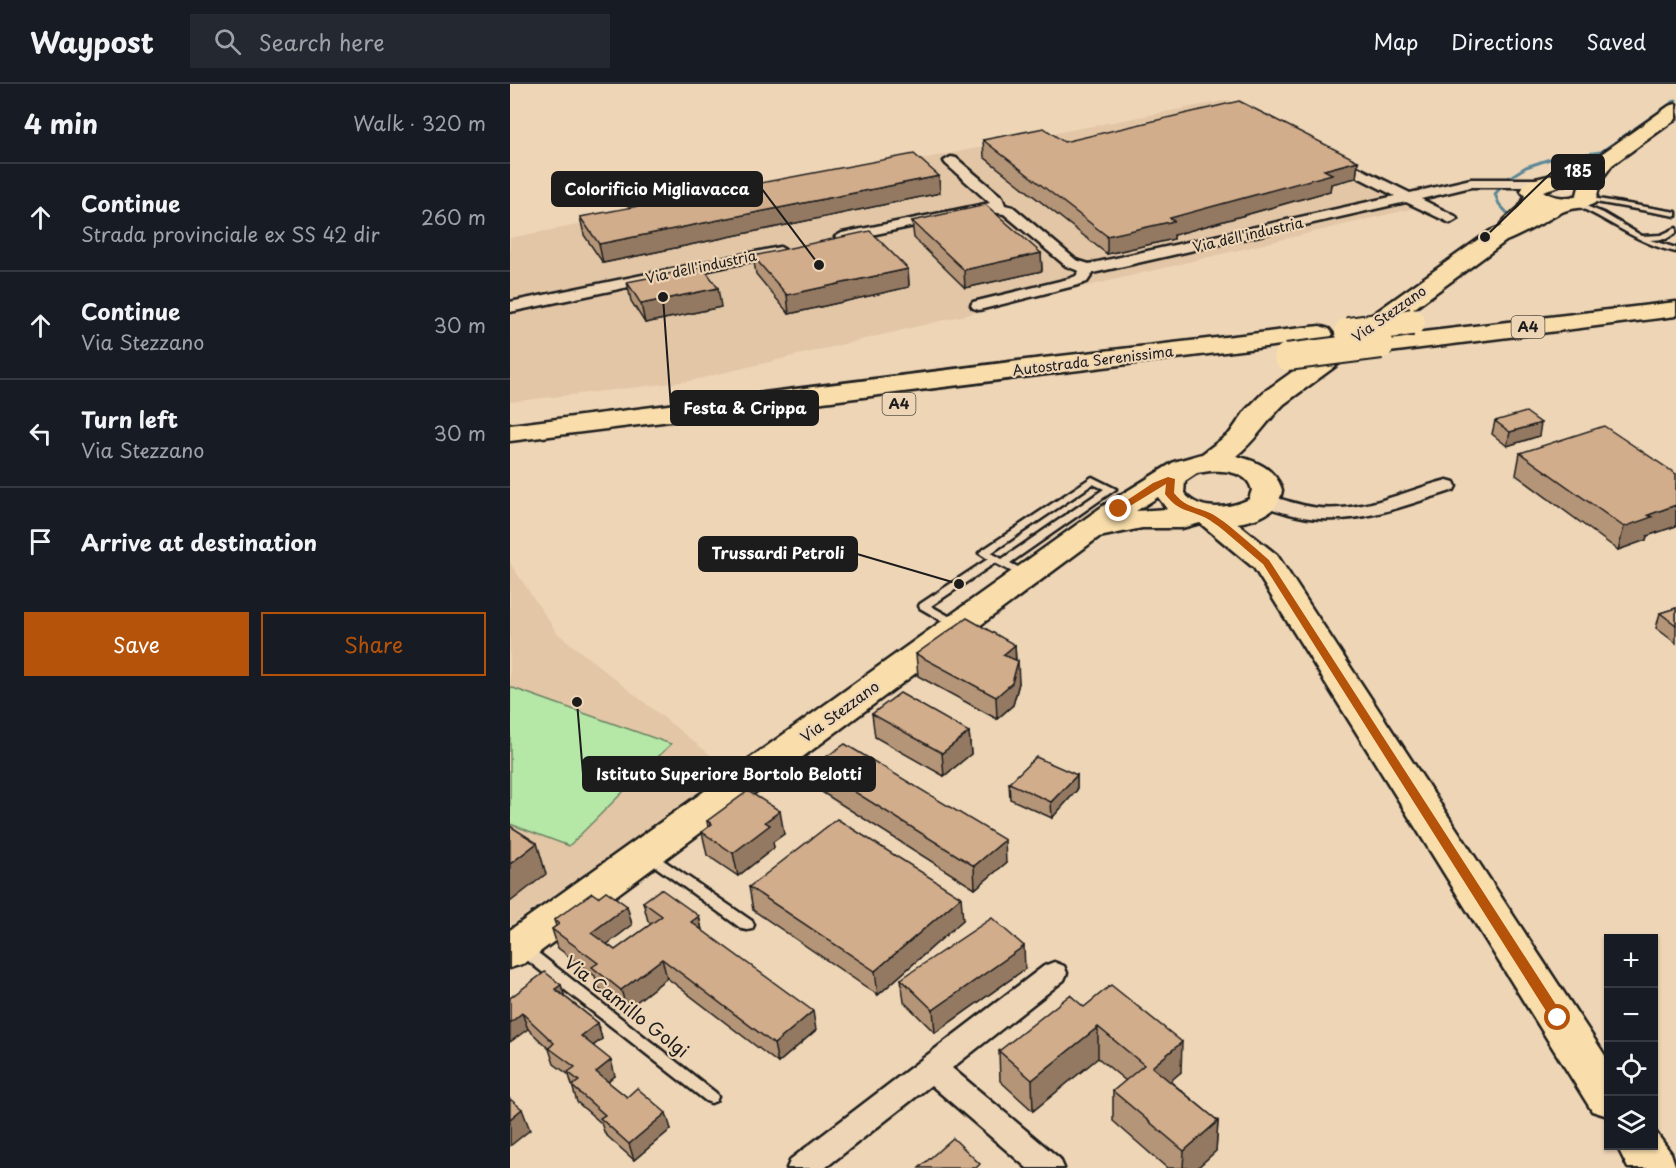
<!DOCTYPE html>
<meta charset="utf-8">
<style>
body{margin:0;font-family:"Playpen Sans",sans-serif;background:#242831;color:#f1f3f6}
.controls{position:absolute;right:18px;bottom:18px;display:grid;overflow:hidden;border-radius:0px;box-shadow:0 2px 4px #0004}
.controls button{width:54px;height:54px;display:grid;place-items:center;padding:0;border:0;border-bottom:2px solid #363941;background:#171b24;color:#f1f3f6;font:30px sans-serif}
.stop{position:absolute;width:18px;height:18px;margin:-14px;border:4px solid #b45309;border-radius:50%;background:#fff}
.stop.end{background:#b45309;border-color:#fff;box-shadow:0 2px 6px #0008}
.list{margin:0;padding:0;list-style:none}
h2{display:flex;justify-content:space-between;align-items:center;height:78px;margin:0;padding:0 24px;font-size:26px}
h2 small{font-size:20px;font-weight:400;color:#9ea1a6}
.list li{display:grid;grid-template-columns:39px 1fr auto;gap:18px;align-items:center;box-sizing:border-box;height:108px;padding:0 24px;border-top:2px solid #363941}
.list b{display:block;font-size:22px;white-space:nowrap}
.list p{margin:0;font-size:20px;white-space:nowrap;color:#9ea1a6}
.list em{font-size:20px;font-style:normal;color:#9ea1a6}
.actions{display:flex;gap:12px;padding:18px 24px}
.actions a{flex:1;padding:14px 0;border:2px solid #b45309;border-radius:0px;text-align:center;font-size:21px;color:#b45309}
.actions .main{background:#b45309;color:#fff}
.icon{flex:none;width:33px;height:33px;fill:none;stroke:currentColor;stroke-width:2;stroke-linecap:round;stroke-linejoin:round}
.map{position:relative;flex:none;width:1166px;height:1084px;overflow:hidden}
header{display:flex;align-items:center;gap:36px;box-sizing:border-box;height:84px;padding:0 30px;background:#171b24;border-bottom:2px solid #363941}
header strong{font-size:28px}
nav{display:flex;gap:33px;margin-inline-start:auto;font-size:21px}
.search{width:420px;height:54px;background:#242831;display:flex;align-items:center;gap:15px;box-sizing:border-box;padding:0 21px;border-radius:0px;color:#9ea1a6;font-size:22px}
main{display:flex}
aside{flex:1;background:#171b24}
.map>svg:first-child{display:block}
.built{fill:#e2c6a6}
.green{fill:#b5e7a7;stroke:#688262;stroke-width:1.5}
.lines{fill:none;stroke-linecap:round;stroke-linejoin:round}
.stream{stroke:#5c8796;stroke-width:3}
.service-casing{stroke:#1c1c1c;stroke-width:5}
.minor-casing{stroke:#1c1c1c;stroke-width:5}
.primary-casing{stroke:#1c1c1c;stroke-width:5}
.motorway-casing{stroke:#1c1c1c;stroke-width:5}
.service{fill:#eed5b6;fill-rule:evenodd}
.minor{fill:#eed5b6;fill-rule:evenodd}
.primary{fill:#f9deab;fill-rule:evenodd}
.motorway{fill:#f9deab;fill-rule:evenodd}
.motorway-bridge-casing{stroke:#1c1c1c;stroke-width:30;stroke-linecap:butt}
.motorway-bridge{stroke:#f9deab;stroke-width:26}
.wall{fill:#b59578;stroke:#1c1c1c;stroke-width:1.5}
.shaded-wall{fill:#937962;stroke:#1c1c1c;stroke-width:1.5}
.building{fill:#d2ad8c;stroke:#1c1c1c;stroke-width:1.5}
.route{fill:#b45309}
.labels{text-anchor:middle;stroke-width:4.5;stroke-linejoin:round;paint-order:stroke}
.far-street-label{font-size:14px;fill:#1c1c1c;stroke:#eed5b6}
.shield{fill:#eed5b6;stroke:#5b544a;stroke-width:1.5}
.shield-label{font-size:14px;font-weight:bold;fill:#1c1c1c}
.street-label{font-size:15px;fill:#1c1c1c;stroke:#eed5b6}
.near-street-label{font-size:18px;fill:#1c1c1c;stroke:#eed5b6}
.leader{fill:none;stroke:#1c1c1c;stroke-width:2}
.callout-dot{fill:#1c1c1c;stroke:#eed5b6;stroke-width:2}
.callout{fill:#1c1c1c;stroke:#1c1c1c;stroke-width:2}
.callout-label{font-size:16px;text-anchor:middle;font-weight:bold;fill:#fff}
</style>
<header>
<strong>Waypost</strong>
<div class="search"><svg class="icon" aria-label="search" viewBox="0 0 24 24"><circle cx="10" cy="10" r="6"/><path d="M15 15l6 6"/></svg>Search here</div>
<nav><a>Map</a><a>Directions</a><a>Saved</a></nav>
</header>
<main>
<aside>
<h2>4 min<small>Walk · 320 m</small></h2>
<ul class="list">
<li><svg class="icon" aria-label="ahead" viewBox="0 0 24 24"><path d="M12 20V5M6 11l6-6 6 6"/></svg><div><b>Continue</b><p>Strada provinciale ex SS 42 dir</p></div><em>260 m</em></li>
<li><svg class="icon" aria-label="ahead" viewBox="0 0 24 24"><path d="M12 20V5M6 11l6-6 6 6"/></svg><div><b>Continue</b><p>Via Stezzano</p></div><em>30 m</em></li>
<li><svg class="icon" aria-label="left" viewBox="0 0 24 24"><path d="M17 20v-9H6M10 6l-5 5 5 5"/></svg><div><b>Turn left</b><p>Via Stezzano</p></div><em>30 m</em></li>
<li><svg class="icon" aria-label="arrive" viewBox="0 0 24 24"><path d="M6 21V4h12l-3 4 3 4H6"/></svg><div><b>Arrive at destination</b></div></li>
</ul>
<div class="actions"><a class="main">Save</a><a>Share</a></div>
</aside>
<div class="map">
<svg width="1166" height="1084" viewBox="0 0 1166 1084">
<rect width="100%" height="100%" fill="#eed5b6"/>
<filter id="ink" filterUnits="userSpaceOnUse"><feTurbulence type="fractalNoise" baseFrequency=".0167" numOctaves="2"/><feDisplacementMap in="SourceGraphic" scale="12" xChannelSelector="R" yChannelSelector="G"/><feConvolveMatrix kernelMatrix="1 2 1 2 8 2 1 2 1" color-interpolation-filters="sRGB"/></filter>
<g filter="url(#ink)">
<!-- built -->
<g class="built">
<path d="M 718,16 L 917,121 L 179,297 L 0,318 L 0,154 Z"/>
<path d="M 0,479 L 47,549 L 222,688 L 0,841 Z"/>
</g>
<!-- green -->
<path class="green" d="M 0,603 L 161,660 L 59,762 L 0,740 Z"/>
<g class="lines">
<!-- stream -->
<path class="stream" d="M 999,131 L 989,120 L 985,110 L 1000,93 L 1016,83 L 1040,75 L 1091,68 L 1166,16"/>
<defs>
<g id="service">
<path d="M 1076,113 L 1166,128 L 1166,132 L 1074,116 L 1074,114 Z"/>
<path d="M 1064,117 L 1093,129 L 1132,152 L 1151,151 L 1166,144 L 1166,149 L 1156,155 L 1140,156 L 1166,164 L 1166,168 C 1127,160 1098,134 1062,120 L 1061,119 Z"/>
<path d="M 582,393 L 606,405 L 500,479 L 520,489 L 521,491 L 520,493 L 512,493 L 485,479 L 421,522 L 451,539 L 452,541 L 451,543 L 443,543 L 410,524 L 409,522 L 410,520 L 478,475 L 469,469 L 471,467 ZM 583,400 L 594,405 L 492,475 L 481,469 Z"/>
<path d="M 139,767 L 143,769 L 242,837 L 244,841 L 242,845 L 237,846 L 232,845 L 135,775 L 133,772 L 135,769 Z"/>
<path d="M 13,860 L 18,861 L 206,1009 L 208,1013 L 206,1017 L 201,1019 L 196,1017 L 8,869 L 6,865 L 8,861 Z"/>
</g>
<g id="minor">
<path d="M 821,70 L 900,109 L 961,95 L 1034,95 L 1041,99 L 1034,103 L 961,103 L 911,115 L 945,132 L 947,135 L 940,139 L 896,118 L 583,189 L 577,198 L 568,201 L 469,226 L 463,224 L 461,221 L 463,218 L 558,195 L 566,192 L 569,187 L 556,182 L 494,130 L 477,127 L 332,157 L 325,153 L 332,149 L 480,119 L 436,80 L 434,77 L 441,73 L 446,74 L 492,113 L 495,121 L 503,123 L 566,176 L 579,180 L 885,112 L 816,77 L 814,74 Z"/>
<path d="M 270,163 L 277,167 L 275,170 L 0,228 L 0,218 Z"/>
<path d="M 937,396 L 944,398 L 946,402 L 944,406 C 902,419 856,438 811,435 C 789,434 768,427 747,420 L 745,416 L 747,412 L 754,410 C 772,415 790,422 809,424 C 853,428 895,407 937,396 Z"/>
<path d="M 544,878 L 554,882 L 557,889 L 554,896 L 442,984 L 550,1075 L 554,1084 L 517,1084 L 421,1001 L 315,1084 L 277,1084 L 281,1075 L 534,882 Z"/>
</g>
<g id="primary">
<path d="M 1166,20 L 1166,35 L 1102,81 L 1091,96 L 1085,119 C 1074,125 1062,123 1052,128 C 1033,138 1016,149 996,157 L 774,320 C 757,337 745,357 726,372 C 746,377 765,384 772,406 C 769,429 747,436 727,439 L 767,471 L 1098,976 L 1098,1032 L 1082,1027 L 744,484 L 690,439 L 672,444 L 632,444 L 589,453 L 15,879 L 0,884 L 0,846 L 593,422 L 664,378 L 692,370 L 720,349 L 736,326 L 754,308 L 980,147 L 992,142 L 991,140 C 999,129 1011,127 1015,112 L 1011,107 L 1017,97 L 1051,89 L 1070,79 L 1087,73 L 1159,22 ZM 1071,95 L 1067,111 C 1056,116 1042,113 1033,107 ZM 700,387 C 715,386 738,388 742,406 L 739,415 C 720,425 689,428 674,409 L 675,397 L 687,389 ZM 648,413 L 657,425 L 626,427 Z"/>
<path d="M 1144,1046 L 1161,1069 L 1166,1084 L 1118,1084 L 1107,1062 L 1144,1062 Z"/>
</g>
<g id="motorway">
<path d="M 1166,218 L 1166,232 L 871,269 L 862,266 L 858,261 L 862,256 L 871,253 Z"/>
<path d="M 810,242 L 819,245 L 823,250 L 819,255 L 0,357 L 0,341 L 516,276 Z"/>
</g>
</defs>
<!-- service casing -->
<use href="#service" class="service-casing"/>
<!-- minor casing -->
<use href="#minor" class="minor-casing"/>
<!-- primary casing -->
<use href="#primary" class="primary-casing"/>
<!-- motorway casing -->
<use href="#motorway" class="motorway-casing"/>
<!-- service -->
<use href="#service" class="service"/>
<!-- minor -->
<use href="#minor" class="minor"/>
<!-- primary -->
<use href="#primary" class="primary"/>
<!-- motorway -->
<use href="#motorway" class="motorway"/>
<defs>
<g id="motorway-bridge">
<path d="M 838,247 L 902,238"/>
<path d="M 777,273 L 871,261"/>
</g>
</defs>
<!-- motorway-bridge casing -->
<use href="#motorway-bridge" class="motorway-bridge-casing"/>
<!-- motorway-bridge -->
<use href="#motorway-bridge" class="motorway-bridge"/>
</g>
<!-- wall -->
<g class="wall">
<path d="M 473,56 L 554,58 L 848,77 L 846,94 L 821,100 L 820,107 L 664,151 L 664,155 L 597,170 L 474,73 Z"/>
<path d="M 430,109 L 93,179 L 74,151 L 70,133 Z"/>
<path d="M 402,137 L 531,169 L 532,187 L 455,204 L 404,154 Z"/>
<path d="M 243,172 L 398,185 L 399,203 L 279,230 L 246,190 Z"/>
<path d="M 117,198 L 211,223 L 135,239 L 121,217 Z"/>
<path d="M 985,337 L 1029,352 L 997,362 L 982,350 Z"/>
<path d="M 1010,369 L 1166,390 L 1166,442 L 1137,452 L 1136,456 L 1108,466 L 1006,391 Z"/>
<path d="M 1166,524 L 1166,559 L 1146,544 L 1150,529 Z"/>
<path d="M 505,561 L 506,576 L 509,599 L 503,621 L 487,635 L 408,592 L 406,570 Z"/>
<path d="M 362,630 L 459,648 L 461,670 L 434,692 L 365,653 Z"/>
<path d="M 303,682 L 496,779 L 465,805 L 307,705 Z"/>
<path d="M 567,691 L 567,706 L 542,734 L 500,715 L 499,699 Z"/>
<path d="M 197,737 L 274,750 L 263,758 L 264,764 L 228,792 L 197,771 L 192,748 L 198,743 Z"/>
<path d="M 239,803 L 453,836 L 368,911 L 243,826 Z"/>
<path d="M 88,813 L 117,822 L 122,841 L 97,860 L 105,866 L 141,840 L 138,837 L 133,818 L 189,832 L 192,846 L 306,946 L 268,979 L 157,894 L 117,925 L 88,903 L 85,892 L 48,864 L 42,845 L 46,842 L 44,836 Z"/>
<path d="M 515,885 L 425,949 L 394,918 L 391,895 Z"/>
<path d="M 51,901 L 54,912 L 88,939 L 92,955 L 83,962 L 105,992 L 98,998 L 117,1013 L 161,1045 L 124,1076 L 95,1050 L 91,1039 L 67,1018 L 59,991 L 44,980 L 39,965 L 18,945 L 0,914 Z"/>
<path d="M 574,923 L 671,988 L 660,997 L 708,1037 L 706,1067 L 687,1084 L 657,1084 L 603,1037 L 603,1007 L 616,997 L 588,974 L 523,1027 L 490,997 L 489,967 Z"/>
</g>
<!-- shaded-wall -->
<g class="shaded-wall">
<path d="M 848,77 L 846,94 L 821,100 L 820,107 L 664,151 L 664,155 L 597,170 L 597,152 L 660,134 L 814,86 Z"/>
<path d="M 429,92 L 430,109 L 93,179 L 89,160 Z"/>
<path d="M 531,169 L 532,187 L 455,204 L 454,186 Z"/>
<path d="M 398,185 L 399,203 L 279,230 L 277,211 Z"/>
<path d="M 208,204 L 211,223 L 135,239 L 131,220 Z"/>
<path d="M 1031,339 L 1029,352 L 997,362 L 1000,348 Z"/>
<path d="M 1166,421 L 1166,442 L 1137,452 L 1136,456 L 1108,466 L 1114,443 L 1138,431 Z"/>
<path d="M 505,561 L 506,582 L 493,571 Z"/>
<path d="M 508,577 L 509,599 L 503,621 L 487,635 L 486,613 Z"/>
<path d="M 459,648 L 461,670 L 434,692 L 432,669 Z"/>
<path d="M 567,691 L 567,706 L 542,734 L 541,718 Z"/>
<path d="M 270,727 L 274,750 L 263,758 L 264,764 L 228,792 L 223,769 L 255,738 Z"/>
<path d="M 495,756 L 496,779 L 465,805 L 464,782 Z"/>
<path d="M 27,759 L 36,790 L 0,818 L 0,780 Z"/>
<path d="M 451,813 L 453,836 L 368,911 L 365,887 Z"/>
<path d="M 117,822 L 122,841 L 87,868 L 81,849 Z"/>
<path d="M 189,832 L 193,852 L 181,838 Z"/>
<path d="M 514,862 L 515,885 L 425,949 L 423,926 Z"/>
<path d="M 152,875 L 157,894 L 117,925 L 111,906 Z"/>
<path d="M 51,901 L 56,916 L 45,905 Z"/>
<path d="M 303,927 L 306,946 L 268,979 L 264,960 Z"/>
<path d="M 12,929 L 18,945 L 0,958 L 0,939 Z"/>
<path d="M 88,939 L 92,955 L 76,967 L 71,952 Z"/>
<path d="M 588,943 L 588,974 L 523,1027 L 522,996 Z"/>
<path d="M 672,958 L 671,988 L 641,1014 L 642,983 Z"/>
<path d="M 101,976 L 105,992 L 91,1003 L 86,988 Z"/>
<path d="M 12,1025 L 20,1046 L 0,1062 L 0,1035 Z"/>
<path d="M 156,1029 L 161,1045 L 124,1076 L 119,1060 Z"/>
<path d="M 708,1037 L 706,1067 L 687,1084 L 673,1084 L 674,1067 Z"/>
</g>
<!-- building -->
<g class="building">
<path d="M 729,17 L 848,77 L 814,86 L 822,90 L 660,134 L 664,137 L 597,152 L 473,56 L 534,44 L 554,58 Z"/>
<path d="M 404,70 L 429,92 L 89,160 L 70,133 Z"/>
<path d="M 476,121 L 531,169 L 454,186 L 402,137 Z"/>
<path d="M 360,147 L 398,185 L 277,211 L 243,172 Z"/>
<path d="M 193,183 L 208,204 L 131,220 L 117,198 Z"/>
<path d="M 1016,328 L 1031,339 L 1000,348 L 985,337 Z"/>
<path d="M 1094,342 L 1166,390 L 1166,421 L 1138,431 L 1142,433 L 1114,443 L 1010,369 Z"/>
<path d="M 1166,524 L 1166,541 L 1150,529 Z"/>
<path d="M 457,534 L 505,561 L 493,571 L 508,577 L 502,599 L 486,613 L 406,570 Z"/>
<path d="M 390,609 L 459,648 L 432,669 L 362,630 Z"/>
<path d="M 335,660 L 495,756 L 464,782 L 303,682 Z"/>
<path d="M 526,673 L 567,691 L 541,718 L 499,699 Z"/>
<path d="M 238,707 L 270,727 L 255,738 L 260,741 L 223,769 L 192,748 L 202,740 L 197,737 Z"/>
<path d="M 327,735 L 451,813 L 365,887 L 239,803 Z"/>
<path d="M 0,742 L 27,759 L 0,780 Z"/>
<path d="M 151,805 L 189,832 L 181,838 L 303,927 L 264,960 L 152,875 L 111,906 L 82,883 L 88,879 L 42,845 L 49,840 L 44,836 L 82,809 L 88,813 L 96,807 L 117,822 L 81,849 L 105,866 L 152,832 L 133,818 Z"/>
<path d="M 482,834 L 514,862 L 423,926 L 391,895 Z"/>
<path d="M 35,888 L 51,901 L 45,905 L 88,939 L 71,952 L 101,976 L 86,988 L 117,1013 L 127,1004 L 156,1029 L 119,1060 L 90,1034 L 95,1031 L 62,1002 L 69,997 L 58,988 L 65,983 L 39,964 L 44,959 L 12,929 L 0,939 L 0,914 Z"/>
<path d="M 601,901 L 672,958 L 642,983 L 708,1037 L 674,1067 L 603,1007 L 634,981 L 588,943 L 522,996 L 489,967 L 560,911 L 574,923 Z"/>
<path d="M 0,1015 L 12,1025 L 0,1035 Z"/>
<path d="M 443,1054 L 470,1080 L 466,1084 L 409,1084 Z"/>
</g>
</g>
<!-- route -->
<path class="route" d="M 658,393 L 665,395 L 664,409 C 675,423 686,423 700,429 C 715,436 745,464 759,476 L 1052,930 L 1054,934 L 1052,938 L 1043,938 L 753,480 C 738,468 709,440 694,433 C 676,425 668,427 655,410 L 656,400 L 612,427 L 604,425 L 643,399 Z"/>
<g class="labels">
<!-- far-street labels -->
<g class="far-street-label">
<text transform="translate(738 151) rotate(-13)" y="5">Via dell'industria</text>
<text transform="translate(191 183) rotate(-12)" y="5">Via dell'industria</text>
<text transform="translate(879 230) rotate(-35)" y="5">Via Stezzano</text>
<text transform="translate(583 277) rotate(-7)" y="5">Autostrada Serenissima</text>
</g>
<!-- shield labels -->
<g class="shield">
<rect x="1001.5" y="232" width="33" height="22" rx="4.5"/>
<rect x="372.5" y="309" width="33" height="22" rx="4.5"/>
</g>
<g class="shield-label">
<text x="1018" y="248">A4</text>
<text x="389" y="325">A4</text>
</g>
<!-- street labels -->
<g class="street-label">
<text transform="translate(330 628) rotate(-36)" y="5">Via Stezzano</text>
</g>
<!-- near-street labels -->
<g class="near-street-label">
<text transform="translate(116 923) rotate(38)" y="6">Via Camillo Golgi</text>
</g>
</g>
<!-- callouts -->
<path class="leader" d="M975 153L1042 88M309 181L252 105M153 213L161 324M449 500L347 470M67 618L73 690"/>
<g class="callout-dot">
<circle cx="975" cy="153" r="6"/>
<circle cx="309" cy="181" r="6"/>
<circle cx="153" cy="213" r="6"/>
<circle cx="449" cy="500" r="6"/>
<circle cx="67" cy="618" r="6"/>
</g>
<g class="callout">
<rect x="1042" y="71" width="52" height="34" rx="6"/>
<rect x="42" y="88" width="210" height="34" rx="6"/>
<rect x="161" y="307" width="147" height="34" rx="6"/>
<rect x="189" y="453" width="158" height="34" rx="6"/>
<rect x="73" y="673" width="292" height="34" rx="6"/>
</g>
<g class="callout-label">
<text x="1068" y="93">185</text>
<text x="147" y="111">Colorificio Migliavacca</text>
<text x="235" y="330">Festa &amp; Crippa</text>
<text x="268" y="475">Trussardi Petroli</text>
<text x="219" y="696">Istituto Superiore Bortolo Belotti</text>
</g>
</svg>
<div class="controls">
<button>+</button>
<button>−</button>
<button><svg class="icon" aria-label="locate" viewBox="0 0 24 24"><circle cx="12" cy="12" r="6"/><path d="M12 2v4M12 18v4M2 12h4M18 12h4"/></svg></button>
<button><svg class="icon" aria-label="layers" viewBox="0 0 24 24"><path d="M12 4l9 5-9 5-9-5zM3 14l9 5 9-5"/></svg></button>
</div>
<div class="stop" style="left:1048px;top:934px"></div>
<div class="stop end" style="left:609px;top:425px"></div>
</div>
</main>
